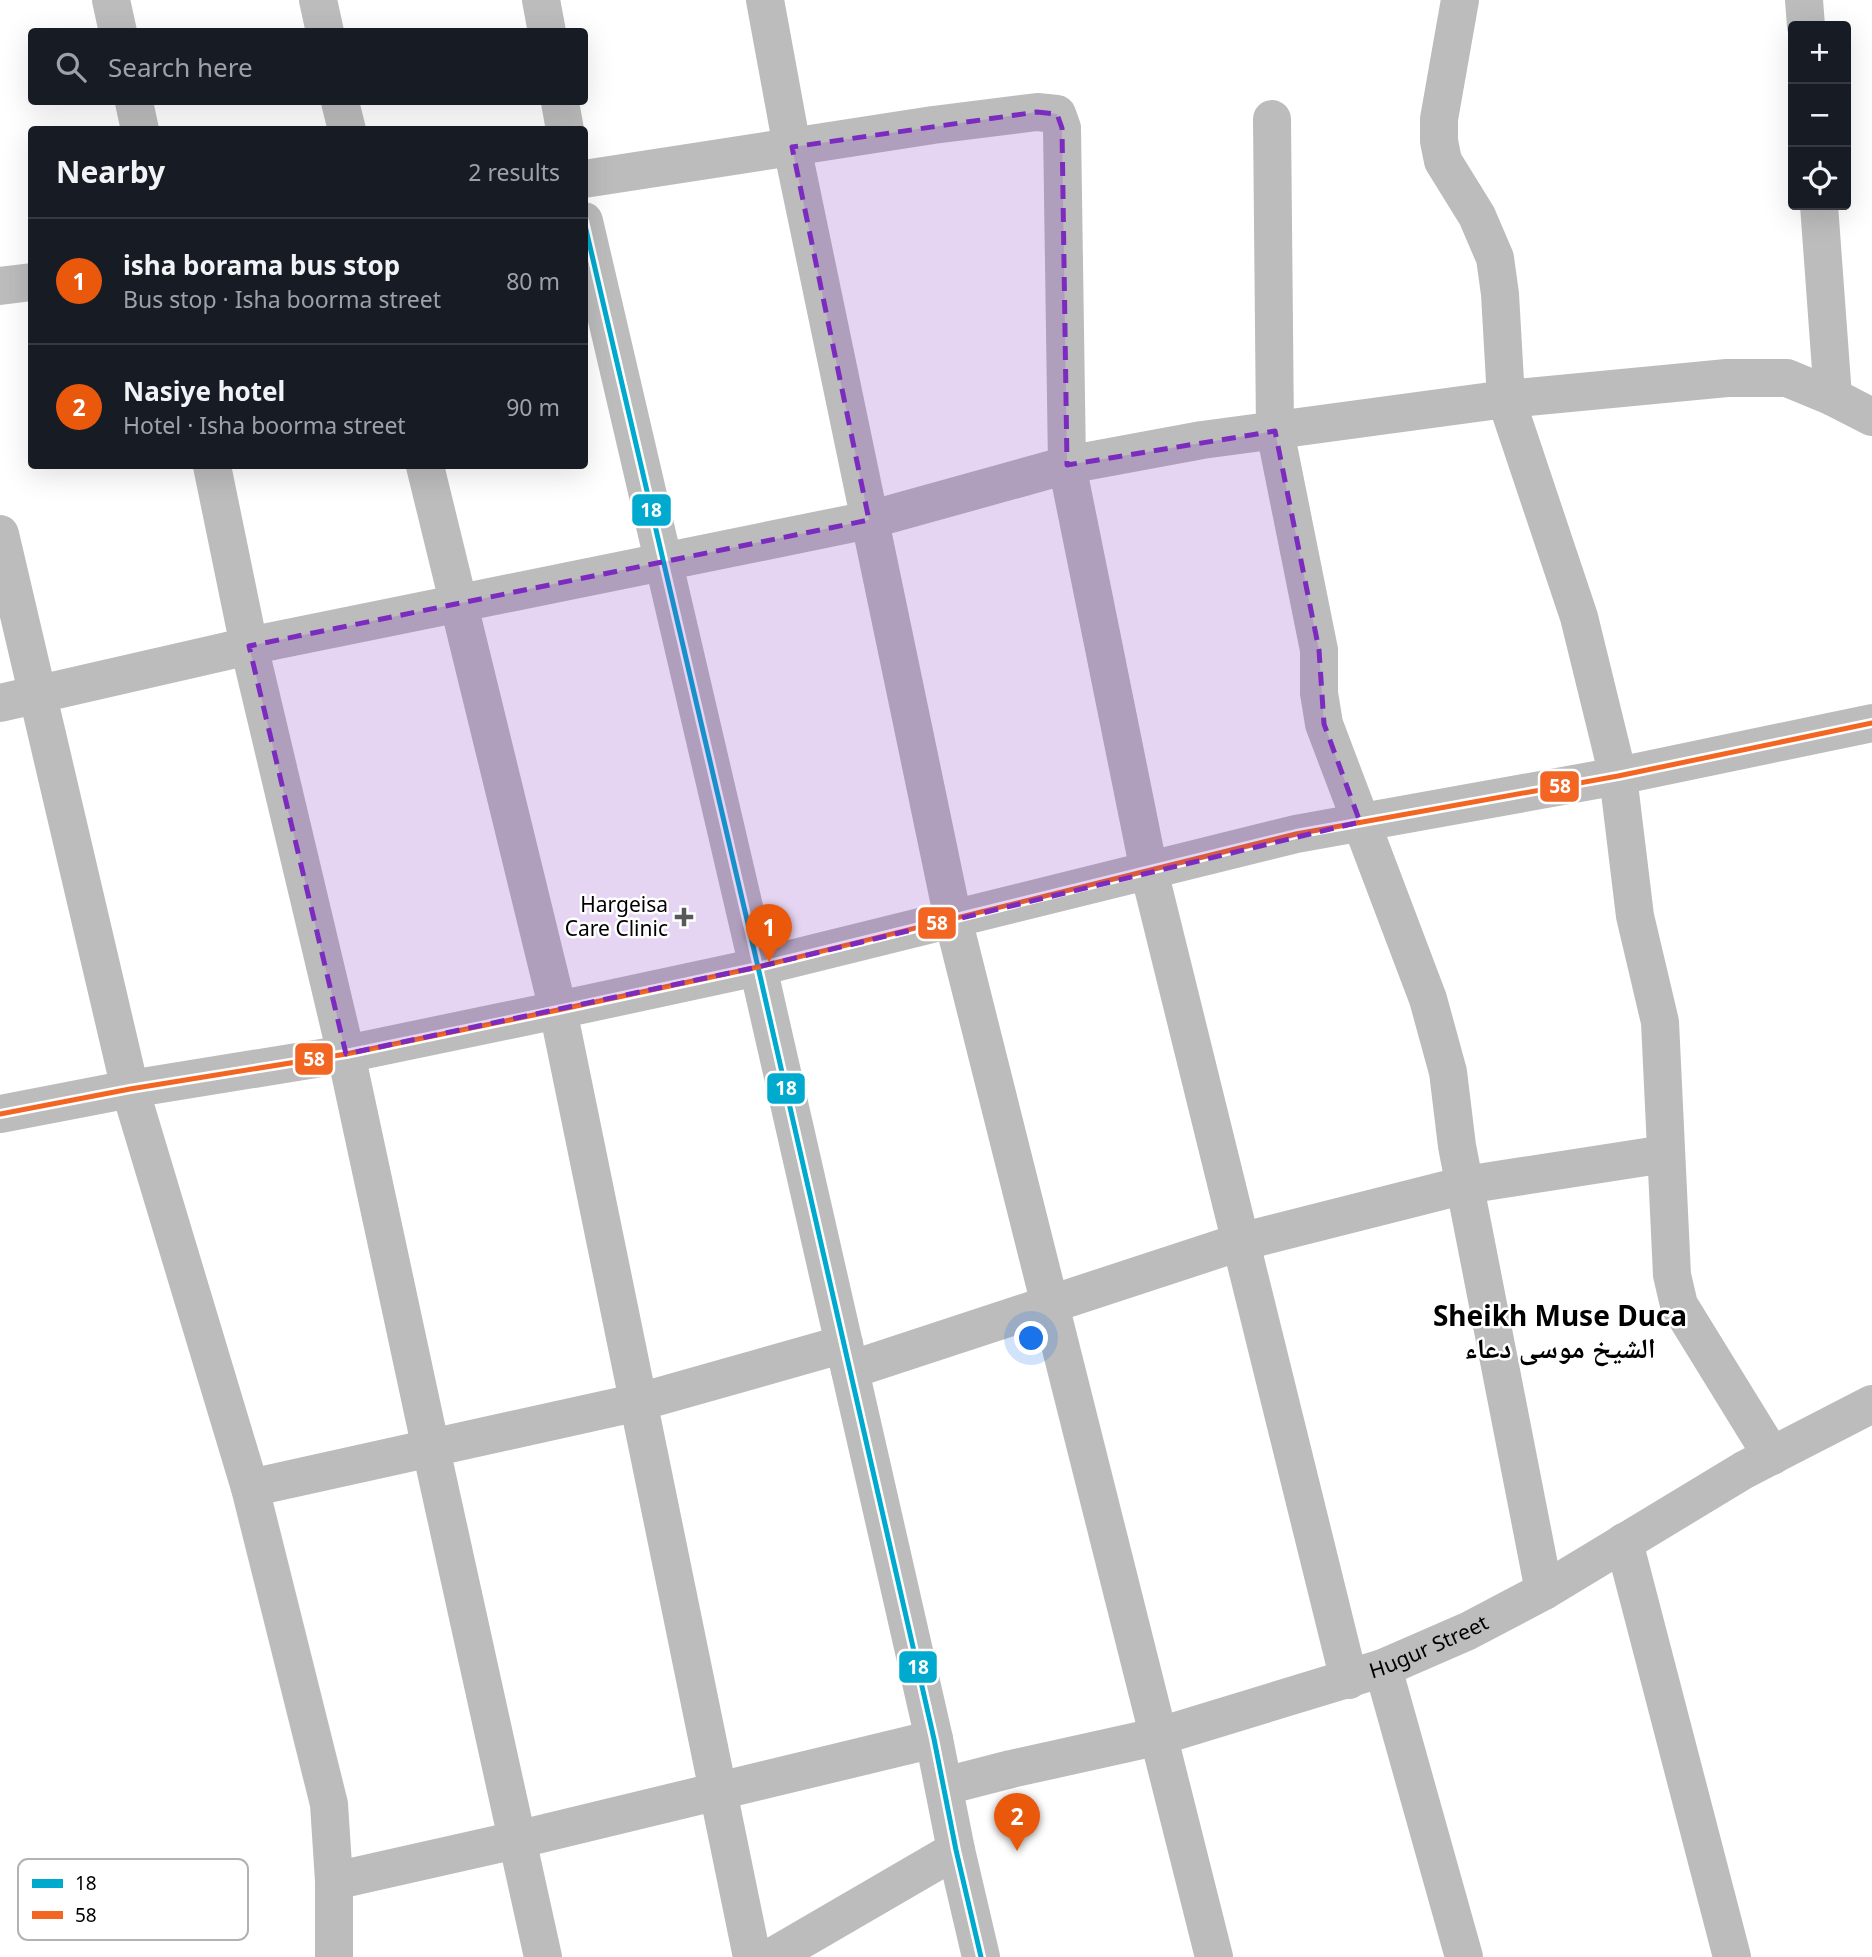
<!DOCTYPE html>
<meta charset="utf-8">
<style>
body{margin:0;font-family:"Noto Sans","Noto Naskh Arabic",sans-serif;background:#242831;color:#f1f3f6}
.controls{position:absolute;right:21px;top:21px;display:grid;overflow:hidden;border-radius:7px;box-shadow:0 7px 28px #0002}
.controls button{width:63px;height:63px;display:grid;place-items:center;padding:0;border:0;border-bottom:2px solid #363941;background:#171b24;color:#f1f3f6;font:35px sans-serif}
.you{position:absolute;left:1032px;top:1339px;width:24px;height:24px;margin:-18px;border:5px solid #fff;border-radius:50%;background:#1a73e8;box-shadow:0 0 0 10px #1a73e833}
.badge{display:grid;place-items:center;width:46px;height:46px;border-radius:50%;background:#ea580c;color:#fff;font-size:23px;font-weight:700}
.pin{position:absolute;translate:-50% -58px;filter:drop-shadow(0 2px 4px #0008)}
.pin::after{content:'';position:absolute;top:37px;width:24px;height:21px;background:inherit;clip-path:polygon(0 0,100% 0,50% 100%)}
.list{margin:0;padding:0;list-style:none}
h2{display:flex;justify-content:space-between;align-items:center;height:91px;margin:0;padding:0 28px;font-size:30px}
h2 small{font-size:23px;font-weight:400;color:#9ea1a6}
.list li{display:grid;grid-template-columns:46px 1fr auto;gap:21px;align-items:center;box-sizing:border-box;height:126px;padding:0 28px;border-top:2px solid #363941}
.list b{display:block;font-size:26px;white-space:nowrap}
.list p{margin:0;font-size:23px;white-space:nowrap;color:#9ea1a6}
.list em{font-size:23px;font-style:normal;color:#9ea1a6}
.icon{flex:none;width:38px;height:38px;fill:none;stroke:currentColor;stroke-width:2;stroke-linecap:round;stroke-linejoin:round}
.map{position:relative;flex:none;width:1872px;height:1957px;overflow:hidden}
.search{position:absolute;background:#171b24;box-shadow:0 7px 28px #0002;left:28px;top:28px;width:560px;height:77px;display:flex;align-items:center;gap:18px;box-sizing:border-box;padding:0 24px;border-radius:7px;color:#9ea1a6;font-size:26px}
.panel{position:absolute;background:#171b24;box-shadow:0 7px 28px #0002;left:28px;top:126px;width:560px;height:343px;border-radius:7px}
.map>svg:first-child{display:block}
.lines{fill:none;stroke-linecap:round;stroke-linejoin:round}
.minor{stroke:#bcbcbc;stroke-width:38}
.bus-1-casing{stroke:#fff;stroke-width:10}
.bus-2-casing{stroke:#fff;stroke-width:10}
.bus-1{stroke:#00a9ce;stroke-width:5}
.bus-2{stroke:#f26522;stroke-width:5}
.marked{fill:#7b2cbf;fill-opacity:0.2;stroke:#7b2cbf;stroke-width:5;stroke-dasharray:14 9;stroke-linejoin:round}
.poi-dot{fill:#595959;stroke:#fff;stroke-width:2.5}
.labels{text-anchor:middle;stroke-width:5;stroke-linejoin:round;paint-order:stroke}
.poi-label{font-size:21px;fill:#000;stroke:#fff;text-anchor:end}
.street-label{font-size:21px;fill:#000;stroke:#fff}
.district-label{font-size:28px;font-weight:bold;fill:#000;stroke:#fff}
.key{fill:#fff;stroke:#b2b2b2;stroke-width:2}
.key-label{font-size:19px;fill:#000}
.line-badge{stroke:#fff;stroke-width:2.5}
.badge-label{font-size:19px;text-anchor:middle;font-weight:bold;fill:#fff}
</style>
<div class="map">
<svg width="1872" height="1957" viewBox="0 0 1872 1957">
<rect width="100%" height="100%" fill="#fff"/>
<g class="lines">
<!-- minor -->
<g class="minor">
<path d="M 111,0 L 118,32"/>
<path d="M 318,0 L 325,32"/>
<path d="M 541,0 L 547,32"/>
<path d="M 765,0 L 792,147 L 953,919 L 1214,1957"/>
<path d="M 1460,0 L 1439,119 L 1439,141 L 1443,161 L 1477,216 L 1495,258 L 1500,294 L 1506,399 L 1579,617 L 1618,776 L 1635,916 L 1660,1022 L 1672,1275 L 1679,1305 L 1772,1456"/>
<path d="M 1804,0 L 1806,26"/>
<path d="M 134,102 L 140,130"/>
<path d="M 340,102 L 347,130"/>
<path d="M 560,102 L 565,130"/>
<path d="M 1272,119 L 1275,431 L 1319,650 L 1319,693 L 1324,724 L 1428,999 L 1448,1072 L 1457,1146 L 1544,1591"/>
<path d="M 584,179 L 933,125 L 1037,112 L 1057,114 L 1062,128 L 1067,465 L 1149,871 L 1349,1680"/>
<path d="M 1819,205 L 1833,397"/>
<path d="M 584,221 L 758,967 L 934,1739 L 956,1850 L 981,1957"/>
<path d="M 0,286 L 32,282"/>
<path d="M 212,466 L 249,646 L 346,1054 L 431,1449 L 543,1957"/>
<path d="M 425,466 L 558,1010 L 752,1957"/>
<path d="M 0,534 L 130,1089 L 250,1488 L 329,1804 L 334,1881 L 334,1957"/>
<path d="M 0,703 L 249,646 L 869,520 L 1067,465 L 1202,440 L 1506,399 L 1727,378 L 1787,378 L 1833,397 L 1872,417"/>
<path d="M 0,1114 L 130,1089 L 346,1054 L 558,1010 L 758,967 L 1296,834 L 1618,776 L 1872,723"/>
<path d="M 850,1370 L 1240,1242 L 1465,1185 L 1665,1154"/>
<path d="M 250,1488 L 639,1402 L 844,1344"/>
<path d="M 1624,1542 L 1732,1957"/>
<path d="M 1383,1668 L 1464,1957"/>
<path id="s1" d="M 945,1786 L 1011,1769 L 1160,1736 L 1383,1668 L 1468,1631 L 1544,1591 L 1744,1470 L 1872,1404"/>
<path d="M 334,1881 L 516,1840 L 934,1739"/>
<path d="M 772,1957 L 956,1850"/>
</g>
<defs>
<path id="bus-1" d="M 584,221 L 758,967 L 934,1739 L 956,1850 L 981,1957"/>
<path id="bus-2" d="M 0,1114 L 130,1089 L 346,1054 L 558,1010 L 758,967 L 1296,834 L 1618,776 L 1872,723"/>
</defs>
<!-- bus-1 casing -->
<use href="#bus-1" class="bus-1-casing"/>
<!-- bus-2 casing -->
<use href="#bus-2" class="bus-2-casing"/>
<!-- bus-1 -->
<use href="#bus-1" class="bus-1"/>
<!-- bus-2 -->
<use href="#bus-2" class="bus-2"/>
</g>
<!-- marked area -->
<path class="marked" d="M 1037,112 L 1057,114 L 1062,128 L 1067,465 L 1275,431 L 1319,650 L 1324,724 L 1360,822 L 758,967 L 346,1054 L 249,646 L 869,520 L 792,147 Z"/>
<!-- markers -->
<path class="poi-dot" d="M680.5 906.5h7v7h7v7h-7v7h-7v-7h-7v-7h7z"/>
<g class="labels">
<!-- poi labels -->
<g class="poi-label">
<text x="668" y="912">Hargeisa<tspan x="668" dy="24">Care Clinic</tspan></text>
</g>
<!-- street labels -->
<g class="street-label">
<text dy="7" stroke="none"><textPath href="#s1" startOffset="504">Hugur Street</textPath></text>
</g>
<!-- district labels -->
<g class="district-label">
<text x="1560" y="1326">Sheikh Muse Duca<tspan x="1560" dy="32">الشيخ موسى دعاء</tspan></text>
</g>
</g>
<!-- legend -->
<rect x="18" y="1859" width="230" height="81" rx="10" class="key"/>
<rect x="32" y="1879" width="31" height="9" fill="#00a9ce"/>
<rect x="32" y="1911" width="31" height="8" fill="#f26522"/>
<g class="key-label">
<text x="75" y="1890">18</text>
<text x="75" y="1922">58</text>
</g>
<g class="line-badge">
<rect x="631" y="493" width="41" height="34" rx="7" fill="#00a9ce"/>
<rect x="1539" y="770" width="41" height="33" rx="7" fill="#f26522"/>
<rect x="917" y="906" width="40" height="34" rx="7" fill="#f26522"/>
<rect x="294" y="1042" width="40" height="34" rx="7" fill="#f26522"/>
<rect x="766" y="1072" width="40" height="33" rx="7" fill="#00a9ce"/>
<rect x="898" y="1650" width="40" height="34" rx="7" fill="#00a9ce"/>
</g>
<g class="badge-label">
<text x="651" y="517">18</text>
<text x="1560" y="793">58</text>
<text x="937" y="930">58</text>
<text x="314" y="1066">58</text>
<text x="786" y="1095">18</text>
<text x="918" y="1674">18</text>
</g>
</svg>
<div class="controls">
<button>+</button>
<button>−</button>
<button><svg class="icon" aria-label="locate" viewBox="0 0 24 24"><circle cx="12" cy="12" r="6"/><path d="M12 2v4M12 18v4M2 12h4M18 12h4"/></svg></button>
</div>
<div class="you"></div>
<div class="pin badge" style="left:769px;top:962px">1</div>
<div class="pin badge" style="left:1017px;top:1851px">2</div>
<div class="search"><svg class="icon" aria-label="search" viewBox="0 0 24 24"><circle cx="10" cy="10" r="6"/><path d="M15 15l6 6"/></svg>Search here</div>
<section class="panel">
<h2>Nearby<small>2 results</small></h2>
<ul class="list">
<li><span class="badge">1</span><div><b>isha borama bus stop</b><p>Bus stop · Isha boorma street</p></div><em>80 m</em></li>
<li><span class="badge">2</span><div><b>Nasiye hotel</b><p>Hotel · Isha boorma street</p></div><em>90 m</em></li>
</ul>
</section>
</div>
